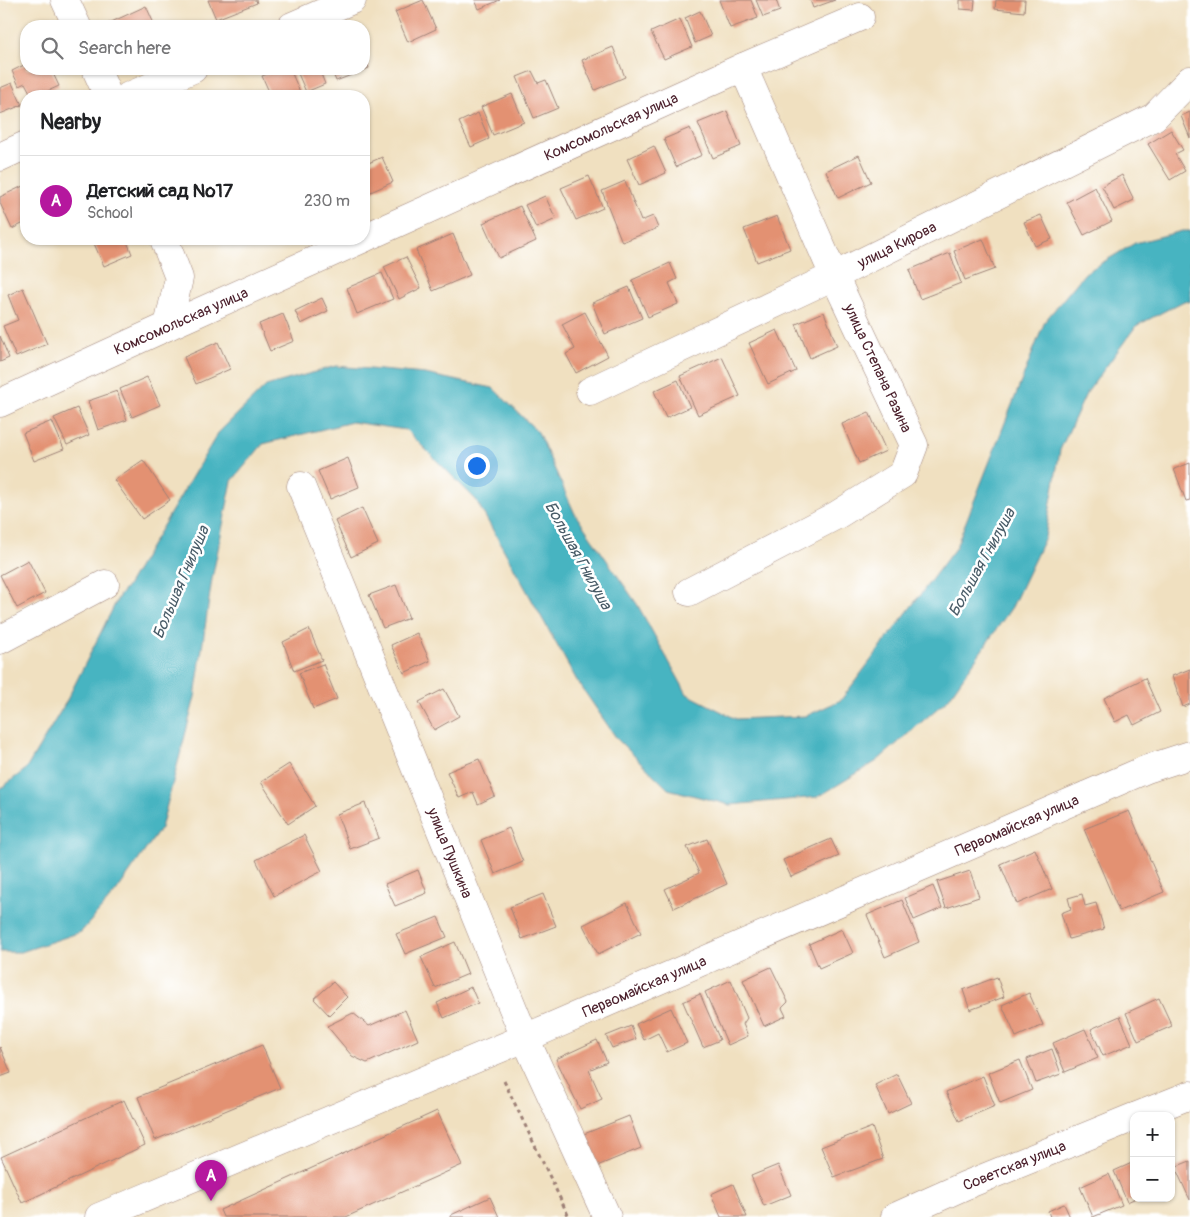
<!DOCTYPE html>
<meta charset="utf-8">
<style>
body{margin:0;font-family:Pangolin,sans-serif;background:#f6f6f6;color:#202124}
.controls{position:absolute;right:15px;bottom:15px;display:grid;overflow:hidden;border-radius:10px;box-shadow:0 1px 4px #0004}
.controls button{width:45px;height:45px;display:grid;place-items:center;padding:0;border:0;border-bottom:1px solid #e0e0e0;background:#fff;color:#202124;font:25px sans-serif}
.you{position:absolute;left:476px;top:465px;width:18px;height:18px;margin:-12px;border:4px solid #fff;border-radius:50%;background:#1a73e8;box-shadow:0 0 0 8px #1a73e833}
.badge{display:grid;place-items:center;width:32px;height:32px;border-radius:50%;background:#b5179e;color:#fff;font-size:16px;font-weight:700}
.pin{position:absolute;translate:-50% -41px;filter:drop-shadow(0 1px 2px #0008)}
.pin::after{content:'';position:absolute;top:26px;width:18px;height:15px;background:inherit;clip-path:polygon(0 0,100% 0,50% 100%)}
.list{margin:0;padding:0;list-style:none}
h2{display:flex;justify-content:space-between;align-items:center;height:65px;margin:0;padding:0 20px;font-size:21px}
h2 small{font-size:16px;font-weight:400;color:#757577}
.list li{display:grid;grid-template-columns:32px 1fr auto;gap:15px;align-items:center;box-sizing:border-box;height:90px;padding:0 20px;border-top:1px solid #e0e0e0}
.list b{display:block;font-size:19px;white-space:nowrap}
.list p{margin:0;font-size:16px;white-space:nowrap;color:#757577}
.list em{font-size:16px;font-style:normal;color:#757577}
.icon{flex:none;width:28px;height:28px;fill:none;stroke:currentColor;stroke-width:2;stroke-linecap:round;stroke-linejoin:round}
.map{position:relative;flex:none;width:1190px;height:1217px;overflow:hidden}
.search{position:absolute;background:#fff;box-shadow:0 1px 4px #0004;left:20px;top:20px;width:350px;height:55px;display:flex;align-items:center;gap:12px;box-sizing:border-box;padding:0 18px;border-radius:20px;color:#757577;font-size:19px}
.panel{position:absolute;background:#fff;box-shadow:0 1px 4px #0004;left:20px;top:90px;width:350px;height:155px;border-radius:20px}
.map>svg:first-child{display:block}
.water{fill:#46b4c1;stroke:#486a76}
.building{fill:#e39172}
.lines{fill:none;stroke-linecap:round;stroke-linejoin:round}
.minor-casing{stroke:#9d8076;stroke-width:29}
.major-casing{stroke:#9d8076;stroke-width:29}
.path{stroke:#9d8076;stroke-width:3;stroke-dasharray:4 4;stroke-linecap:butt}
.minor{stroke:#fff;stroke-width:28}
.major{stroke:#fff;stroke-width:28}
.labels{text-anchor:middle;stroke-width:5;stroke-linejoin:round;paint-order:stroke}
.street-label{font-size:15px;fill:#4a1f2b;stroke:#fff}
.water-label{font-size:16px;font-style:italic;fill:#485b67;stroke:#fff}
</style>
<div class="map">
<svg width="1190" height="1217" viewBox="0 0 1190 1217">
<rect width="100%" height="100%" fill="#fff"/>
<filter id="ink" filterUnits="userSpaceOnUse"><feTurbulence type="fractalNoise" baseFrequency=".02" numOctaves="2"/><feDisplacementMap in="SourceGraphic" scale="10" xChannelSelector="R" yChannelSelector="G"/><feConvolveMatrix kernelMatrix="1 2 1 2 8 2 1 2 1" color-interpolation-filters="sRGB"/></filter>
<filter id="wash" filterUnits="userSpaceOnUse"><feTurbulence type="fractalNoise" baseFrequency=".0096" numOctaves="4" result="noise"/><feDisplacementMap in="SourceGraphic" scale="20" xChannelSelector="R" yChannelSelector="G"/><feGaussianBlur stdDeviation="1.12" result="paint"/><feColorMatrix in="noise" values="0 0 0 0 0 0 0 0 0 0 0 0 0 0 0 0 0 1.4 0 .05"/><feComposite in="paint" operator="in"/></filter>
<g filter="url(#wash)">
<rect width="100%" height="100%" fill="#f0e0c0"/>
<!-- water -->
<path class="water" d="M 1182,231 L 1190,231 L 1190,302 L 1184,301 L 1136,326 L 1086,394 L 1060,450 L 1045,537 L 1012,607 L 948,699 L 877,761 L 818,797 L 730,805 L 668,789 L 617,739 L 576,679 L 476,500 L 406,430 L 352,422 L 263,444 L 232,481 L 212,579 L 195,697 L 161,828 L 116,892 L 81,932 L 21,952 L 0,952 L 0,789 L 26,769 L 66,702 L 119,596 L 126,588 L 218,433 L 266,386 L 336,366 L 425,374 L 493,388 L 538,432 L 575,514 L 637,604 L 687,694 L 736,719 L 806,716 L 841,700 L 956,547 L 1045,321 L 1085,273 L 1135,243 Z"/>
<g id="blocks">
<!-- building -->
<g class="building">
<path d="M 208,0 L 256,0 L 257,3 L 216,19 Z"/>
<path d="M 423,0 L 436,29 L 408,42 L 395,12 Z"/>
<path d="M 475,0 L 500,0 L 479,9 Z"/>
<path d="M 719,0 L 751,0 L 758,18 L 730,28 Z"/>
<path d="M 756,0 L 776,0 L 780,11 L 763,17 Z"/>
<path d="M 810,0 L 835,0 L 813,8 Z"/>
<path d="M 960,0 L 975,0 L 974,10 L 960,9 Z"/>
<path d="M 996,0 L 1025,0 L 1024,12 L 995,9 Z"/>
<path d="M 146,6 L 155,26 L 106,26 L 105,25 Z"/>
<path d="M 700,11 L 711,36 L 695,43 L 685,18 Z"/>
<path d="M 680,19 L 692,47 L 664,59 L 651,32 Z"/>
<path d="M 613,47 L 625,77 L 595,90 L 582,60 Z"/>
<path d="M 364,55 L 369,68 L 336,81 L 331,69 L 364,69 Z"/>
<path d="M 26,64 L 26,69 L 51,69 L 59,86 L 37,96 L 32,96 L 25,83 L 19,86 L 12,71 Z"/>
<path d="M 280,69 L 290,69 L 300,92 L 290,96 L 271,96 L 262,76 Z"/>
<path d="M 296,69 L 319,69 L 325,84 L 306,92 Z"/>
<path d="M 532,71 L 538,83 L 546,80 L 558,108 L 534,118 L 517,77 Z"/>
<path d="M 12,83 L 22,105 L 0,114 L 0,88 Z"/>
<path d="M 512,94 L 524,122 L 493,135 L 481,107 Z"/>
<path d="M 727,111 L 741,146 L 713,158 L 698,123 Z"/>
<path d="M 1190,112 L 1190,138 L 1181,116 Z"/>
<path d="M 478,113 L 489,139 L 471,147 L 459,122 Z"/>
<path d="M 690,128 L 702,155 L 676,167 L 664,139 Z"/>
<path d="M 1171,130 L 1183,150 L 1175,154 L 1185,171 L 1170,180 L 1148,144 Z"/>
<path d="M 654,146 L 666,173 L 639,185 L 627,159 Z"/>
<path d="M 859,155 L 871,182 L 838,198 L 826,171 Z"/>
<path d="M 382,157 L 393,182 L 364,195 L 364,165 Z"/>
<path d="M 1122,175 L 1134,200 L 1114,210 L 1102,186 Z"/>
<path d="M 589,176 L 603,208 L 576,220 L 561,188 Z"/>
<path d="M 625,181 L 641,221 L 653,216 L 658,228 L 622,242 L 602,191 Z"/>
<path d="M 23,186 L 26,192 L 26,222 L 12,229 L 0,203 L 0,197 Z"/>
<path d="M 1095,187 L 1112,221 L 1084,235 L 1067,202 Z"/>
<path d="M 545,196 L 556,219 L 536,228 L 525,205 Z"/>
<path d="M 520,206 L 536,241 L 499,258 L 483,223 Z"/>
<path d="M 1041,215 L 1052,239 L 1035,246 L 1024,222 Z"/>
<path d="M 777,216 L 790,249 L 757,262 L 744,229 Z"/>
<path d="M 453,234 L 470,275 L 433,291 L 416,250 Z"/>
<path d="M 92,239 L 126,239 L 132,254 L 104,266 Z"/>
<path d="M 983,239 L 995,269 L 965,280 L 954,251 Z"/>
<path d="M 950,253 L 961,283 L 920,299 L 909,270 Z"/>
<path d="M 406,257 L 421,288 L 399,299 L 384,267 Z"/>
<path d="M 670,263 L 677,279 L 669,283 L 678,304 L 648,317 L 632,280 Z"/>
<path d="M 382,273 L 393,299 L 357,314 L 347,288 Z"/>
<path d="M 629,287 L 642,318 L 605,334 L 592,303 Z"/>
<path d="M 23,288 L 47,344 L 16,357 L 3,326 L 18,320 L 8,295 Z"/>
<path d="M 322,298 L 328,311 L 301,324 L 295,311 Z"/>
<path d="M 585,312 L 608,356 L 576,373 L 566,354 L 575,349 L 562,324 Z"/>
<path d="M 824,312 L 837,346 L 810,358 L 796,324 Z"/>
<path d="M 283,314 L 294,341 L 270,351 L 259,324 Z"/>
<path d="M 777,330 L 796,371 L 768,384 L 749,343 Z"/>
<path d="M 0,336 L 9,358 L 0,362 Z"/>
<path d="M 218,342 L 230,369 L 196,384 L 184,357 Z"/>
<path d="M 722,357 L 740,396 L 698,415 L 680,376 Z"/>
<path d="M 147,377 L 160,405 L 132,417 L 120,389 Z"/>
<path d="M 678,380 L 690,407 L 666,418 L 654,391 Z"/>
<path d="M 117,391 L 127,420 L 98,430 L 88,401 Z"/>
<path d="M 77,408 L 89,435 L 67,445 L 54,418 Z"/>
<path d="M 869,412 L 886,451 L 859,463 L 842,424 Z"/>
<path d="M 52,421 L 64,449 L 34,461 L 23,433 Z"/>
<path d="M 348,458 L 359,487 L 330,499 L 318,471 Z"/>
<path d="M 143,460 L 170,500 L 142,519 L 114,480 Z"/>
<path d="M 1190,463 L 1190,500 L 1186,501 L 1174,469 Z"/>
<path d="M 362,508 L 378,544 L 351,557 L 335,521 Z"/>
<path d="M 28,560 L 45,593 L 17,608 L 0,575 Z"/>
<path d="M 396,585 L 409,618 L 383,628 L 369,595 Z"/>
<path d="M 309,629 L 322,660 L 294,671 L 283,642 Z"/>
<path d="M 417,633 L 430,661 L 404,673 L 391,645 Z"/>
<path d="M 323,664 L 337,699 L 313,709 L 299,673 Z"/>
<path d="M 1190,669 L 1190,704 L 1183,707 L 1172,676 Z"/>
<path d="M 1145,678 L 1160,712 L 1134,725 L 1129,715 L 1115,722 L 1104,698 Z"/>
<path d="M 444,689 L 459,716 L 434,730 L 419,702 Z"/>
<path d="M 479,759 L 495,796 L 478,804 L 473,792 L 459,798 L 447,772 Z"/>
<path d="M 289,764 L 315,806 L 288,824 L 261,782 Z"/>
<path d="M 365,803 L 379,838 L 350,849 L 337,814 Z"/>
<path d="M 1129,811 L 1164,892 L 1119,911 L 1084,829 Z"/>
<path d="M 509,828 L 523,862 L 495,874 L 481,840 Z"/>
<path d="M 304,835 L 322,871 L 274,896 L 256,860 Z"/>
<path d="M 707,839 L 727,884 L 674,908 L 665,889 L 699,873 L 687,847 Z"/>
<path d="M 831,839 L 839,856 L 791,877 L 783,860 Z"/>
<path d="M 1035,849 L 1052,889 L 1017,904 L 1000,864 Z"/>
<path d="M 418,870 L 427,893 L 395,906 L 385,884 Z"/>
<path d="M 970,871 L 979,897 L 946,908 L 937,882 Z"/>
<path d="M 933,886 L 942,908 L 914,920 L 905,898 Z"/>
<path d="M 543,894 L 556,926 L 522,939 L 510,907 Z"/>
<path d="M 1082,894 L 1085,906 L 1096,903 L 1104,929 L 1069,939 L 1061,913 L 1071,909 L 1068,898 Z"/>
<path d="M 902,900 L 919,942 L 885,957 L 867,915 Z"/>
<path d="M 627,903 L 641,933 L 598,954 L 583,925 Z"/>
<path d="M 438,917 L 447,937 L 405,954 L 396,934 Z"/>
<path d="M 842,929 L 853,953 L 819,968 L 809,944 Z"/>
<path d="M 455,942 L 468,974 L 435,988 L 421,957 Z"/>
<path d="M 771,967 L 788,1002 L 782,1008 L 786,1016 L 764,1026 L 743,980 Z"/>
<path d="M 997,977 L 1004,997 L 970,1010 L 963,990 Z"/>
<path d="M 731,980 L 747,1018 L 743,1024 L 748,1036 L 728,1045 L 705,992 Z"/>
<path d="M 333,982 L 347,997 L 329,1015 L 314,999 Z"/>
<path d="M 471,987 L 478,1003 L 444,1018 L 437,1003 Z"/>
<path d="M 1029,993 L 1043,1025 L 1016,1037 L 1002,1005 Z"/>
<path d="M 700,994 L 720,1040 L 703,1047 L 683,1002 Z"/>
<path d="M 1159,998 L 1172,1026 L 1138,1041 L 1126,1013 Z"/>
<path d="M 671,1008 L 687,1043 L 667,1052 L 658,1033 L 644,1040 L 636,1024 Z"/>
<path d="M 405,1010 L 418,1040 L 367,1063 L 352,1056 L 327,1026 L 353,1013 L 369,1026 Z"/>
<path d="M 1120,1016 L 1132,1044 L 1103,1056 L 1091,1029 Z"/>
<path d="M 631,1026 L 636,1039 L 612,1048 L 606,1036 Z"/>
<path d="M 1085,1029 L 1098,1058 L 1065,1072 L 1053,1043 Z"/>
<path d="M 597,1040 L 607,1062 L 589,1070 L 602,1099 L 580,1109 L 556,1059 Z"/>
<path d="M 262,1045 L 280,1088 L 155,1140 L 138,1097 Z"/>
<path d="M 0,1047 L 11,1073 L 0,1077 Z"/>
<path d="M 1052,1049 L 1061,1074 L 1036,1083 L 1027,1059 Z"/>
<path d="M 1020,1060 L 1032,1090 L 1000,1103 L 988,1073 Z"/>
<path d="M 897,1074 L 911,1103 L 888,1114 L 875,1085 Z"/>
<path d="M 983,1076 L 995,1106 L 959,1121 L 946,1092 Z"/>
<path d="M 124,1100 L 145,1145 L 22,1203 L 1,1157 Z"/>
<path d="M 437,1111 L 462,1165 L 346,1217 L 223,1217 L 220,1210 Z"/>
<path d="M 629,1116 L 641,1148 L 597,1166 L 584,1134 Z"/>
<path d="M 872,1127 L 883,1159 L 834,1177 L 821,1147 Z"/>
<path d="M 1190,1161 L 1190,1200 L 1175,1167 Z"/>
<path d="M 1134,1162 L 1134,1199 L 1127,1202 L 1114,1171 Z"/>
<path d="M 778,1165 L 791,1195 L 764,1206 L 751,1176 Z"/>
<path d="M 1109,1174 L 1122,1205 L 1093,1217 L 1080,1187 Z"/>
<path d="M 733,1184 L 747,1217 L 721,1217 L 711,1194 Z"/>
<path d="M 490,1197 L 499,1217 L 451,1217 L 451,1215 Z"/>
<path d="M 1064,1204 L 1070,1217 L 1050,1217 L 1048,1211 Z"/>
</g>
</g>
</g>
<g filter="url(#ink)">
<use href="#blocks" fill-opacity="0" stroke="#9d8076" stroke-width="1"/>
<g class="lines">
<defs>
<g id="minor">
<path d="M 0,157 L 26,145"/>
<path id="s1" d="M 364,238 L 743,67 L 860,17"/>
<path d="M 168,326 L 362,239"/>
<path id="s2" d="M 590,391 L 834,276 L 1154,117 L 1190,80"/>
<path id="s3" d="M 301,486 L 525,1038 L 607,1217"/>
<path d="M 689,592 L 837,515 L 903,474 L 914,445 L 834,276 L 743,67"/>
<path d="M 0,640 L 105,584"/>
<path d="M 1137,1116 L 1190,1095"/>
<path id="s4" d="M 99,1217 L 525,1038 L 1147,769 L 1190,755"/>
<path id="s5" d="M 895,1217 L 964,1186 L 1134,1117"/>
</g>
<g id="major">
<path d="M 65,0 L 77,26"/>
<path d="M 292,26 L 352,0"/>
<path d="M 96,69 L 108,96"/>
<path d="M 129,96 L 193,69"/>
<path d="M 0,403 L 168,326 L 179,278 L 164,239"/>
</g>
</defs>
<!-- minor casing -->
<use href="#minor" class="minor-casing"/>
<!-- major casing -->
<use href="#major" class="major-casing"/>
<!-- path -->
<path class="path" d="M 504,1081 L 569,1217"/>
<!-- minor -->
<use href="#minor" class="minor"/>
<!-- major -->
<use href="#major" class="major"/>
</g>
</g>
<g class="labels">
<!-- street labels -->
<g class="street-label">
<text dy="5" stroke="none"><textPath href="#s1" startOffset="271">Комсомольская улица</textPath></text>
<text dy="5" stroke="none"><textPath href="#s2" startOffset="340">улица Кирова</textPath></text>
<text transform="translate(181 321) rotate(-24)" y="5">Комсомольская улица</text>
<text transform="translate(878 368) rotate(65)" y="5">улица Степана Разина</text>
<text dy="5" stroke="none"><textPath href="#s4" startOffset="998">Первомайская улица</textPath></text>
<text dy="5" stroke="none"><textPath href="#s3" startOffset="396">улица Пушкина</textPath></text>
<text dy="5" stroke="none"><textPath href="#s4" startOffset="592">Первомайская улица</textPath></text>
<text dy="5" stroke="none"><textPath href="#s5" startOffset="130">Советская улица</textPath></text>
</g>
<!-- water labels -->
<g class="water-label">
<text transform="translate(579 555) rotate(61)" y="6">Большая Гнилуша</text>
<text transform="translate(981 562) rotate(-61)" y="6">Большая Гнилуша</text>
<text transform="translate(180 582) rotate(-67)" y="6">Большая Гнилуша</text>
</g>
</g>
</svg>
<div class="controls">
<button>+</button>
<button>−</button>
</div>
<div class="you"></div>
<div class="pin badge" style="left:211px;top:1201px">A</div>
<div class="search"><svg class="icon" aria-label="search" viewBox="0 0 24 24"><circle cx="10" cy="10" r="6"/><path d="M15 15l6 6"/></svg>Search here</div>
<section class="panel">
<h2>Nearby<small></small></h2>
<ul class="list">
<li><span class="badge">A</span><div><b>Детский сад №17</b><p>School</p></div><em>230 m</em></li>
</ul>
</section>
</div>
